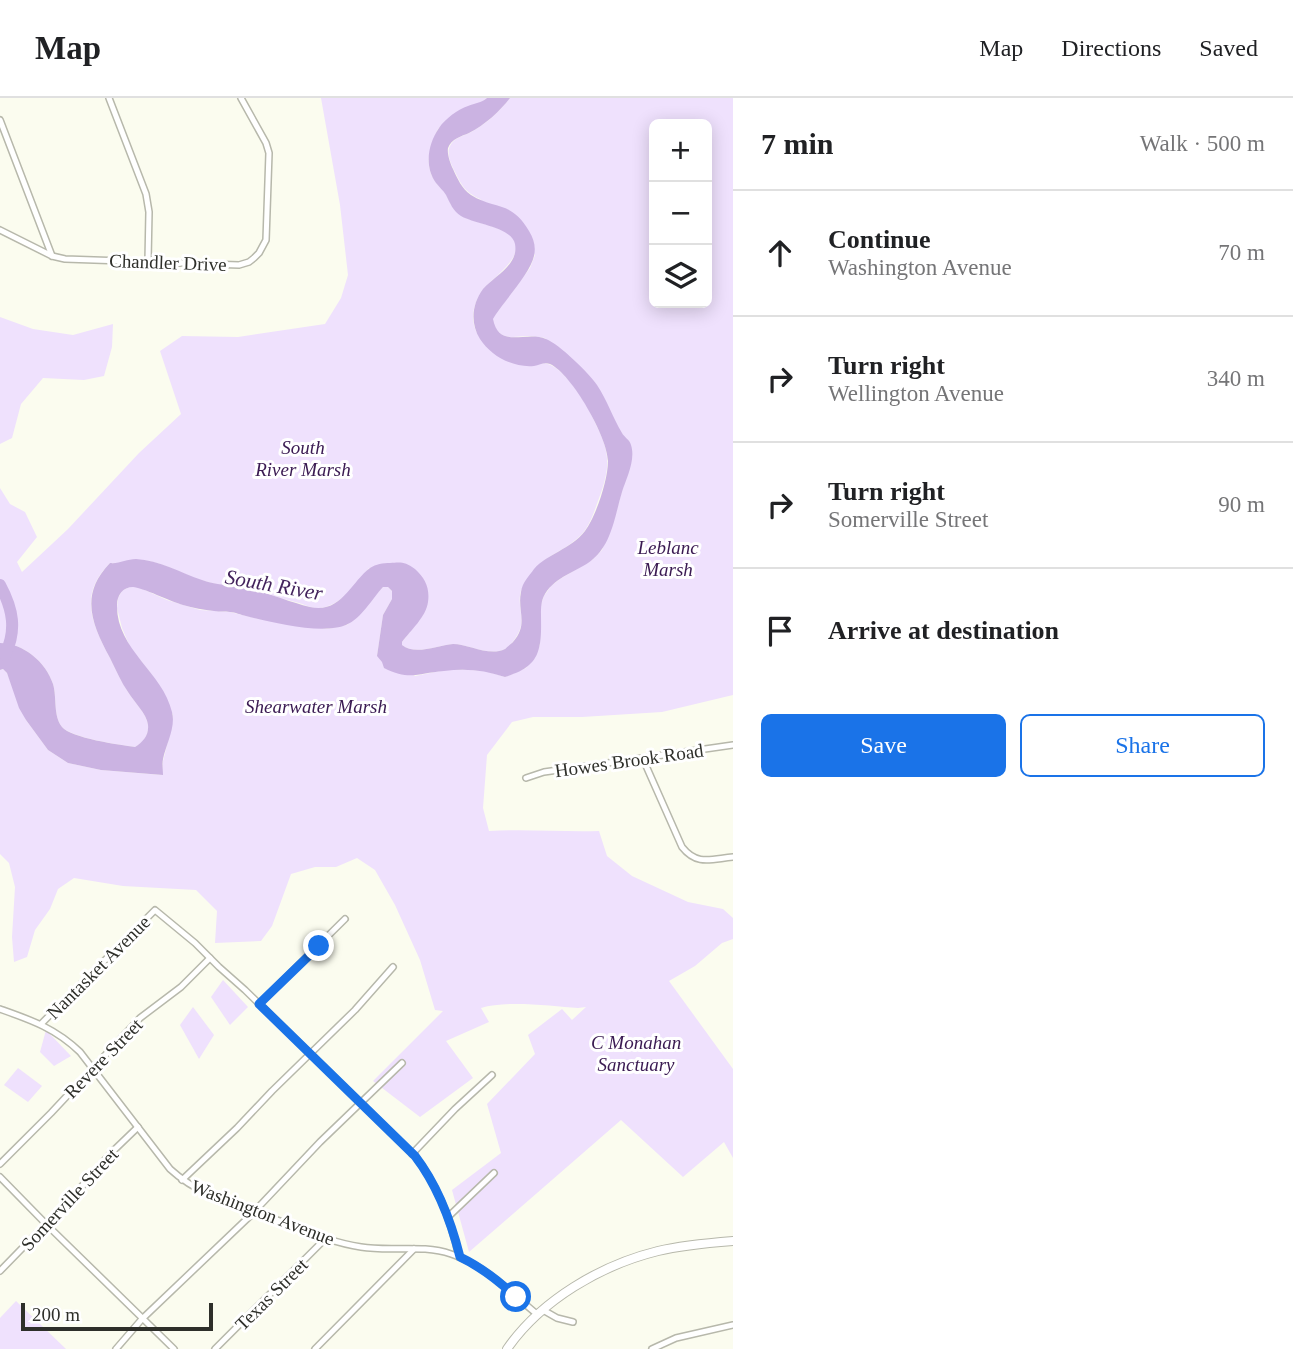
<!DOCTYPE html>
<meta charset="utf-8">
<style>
body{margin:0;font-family:"Times New Roman",serif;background:#f6f6f6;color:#202124}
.controls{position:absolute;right:21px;top:21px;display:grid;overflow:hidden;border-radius:10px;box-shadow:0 4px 18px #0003}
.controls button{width:63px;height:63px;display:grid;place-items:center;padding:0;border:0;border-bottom:2px solid #e0e0e0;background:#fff;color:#202124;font:35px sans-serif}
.scale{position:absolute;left:21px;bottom:18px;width:192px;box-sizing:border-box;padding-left:7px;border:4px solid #2e2f2a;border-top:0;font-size:19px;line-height:24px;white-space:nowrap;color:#2e2f2a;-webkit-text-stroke:5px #fff;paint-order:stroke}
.stop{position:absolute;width:21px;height:21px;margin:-16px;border:5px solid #1a73e8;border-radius:50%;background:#fff}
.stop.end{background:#1a73e8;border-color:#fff;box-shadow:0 2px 7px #0008}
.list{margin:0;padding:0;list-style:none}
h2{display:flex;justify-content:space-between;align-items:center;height:91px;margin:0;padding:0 28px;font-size:30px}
h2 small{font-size:23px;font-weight:400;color:#757577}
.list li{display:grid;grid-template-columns:46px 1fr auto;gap:21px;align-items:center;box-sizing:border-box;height:126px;padding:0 28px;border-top:2px solid #e0e0e0}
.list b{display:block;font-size:26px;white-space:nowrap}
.list p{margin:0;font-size:23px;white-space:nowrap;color:#757577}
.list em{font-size:23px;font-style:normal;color:#757577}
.actions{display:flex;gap:14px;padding:21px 28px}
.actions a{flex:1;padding:16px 0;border:2px solid #1a73e8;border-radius:10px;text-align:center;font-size:24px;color:#1a73e8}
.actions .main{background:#1a73e8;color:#fff}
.icon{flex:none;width:38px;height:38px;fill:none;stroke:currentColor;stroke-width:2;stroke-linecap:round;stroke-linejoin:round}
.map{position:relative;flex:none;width:733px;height:1251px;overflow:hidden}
header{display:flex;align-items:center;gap:42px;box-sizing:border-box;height:98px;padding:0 35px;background:#fff;border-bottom:2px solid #e0e0e0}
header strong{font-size:33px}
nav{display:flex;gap:38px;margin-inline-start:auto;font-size:24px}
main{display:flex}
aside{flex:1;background:#fff}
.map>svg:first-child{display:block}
.green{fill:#efe1fd;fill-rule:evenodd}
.water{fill:#cbb3e2}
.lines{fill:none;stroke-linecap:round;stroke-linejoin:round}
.river{stroke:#cbb3e2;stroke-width:12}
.street-casing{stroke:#b7b8ab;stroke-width:8}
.secondary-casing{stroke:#b7b8ab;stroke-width:10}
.street{stroke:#fff;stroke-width:5}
.secondary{stroke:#fff;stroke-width:8}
.route{stroke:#1a73e8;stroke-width:9}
.labels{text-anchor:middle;stroke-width:6;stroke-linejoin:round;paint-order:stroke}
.street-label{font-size:19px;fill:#2e2f2a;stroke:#fff}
.park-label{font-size:19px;font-style:italic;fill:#3a1a52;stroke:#fff}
.water-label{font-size:21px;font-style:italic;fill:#43235c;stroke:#fff}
</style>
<header>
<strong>Map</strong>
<nav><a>Map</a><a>Directions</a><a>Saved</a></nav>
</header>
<main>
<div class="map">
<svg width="733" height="1251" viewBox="0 0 733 1251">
<rect width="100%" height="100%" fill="#fbfcef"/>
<!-- green -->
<g class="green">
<path d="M 321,0 L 487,0 C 483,4 478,5 474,8 C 464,13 456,19 447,25 C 444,27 440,28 438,31 C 436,34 435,38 434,41 C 427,56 426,72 437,86 C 439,88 442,91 444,93 C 450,103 452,112 462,118 C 475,125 503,129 511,138 C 530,157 491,180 482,193 C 474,205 470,219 476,233 C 484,250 514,268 532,267 C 538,267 543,264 548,266 C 562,270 580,296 587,308 C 607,349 615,359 598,403 C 594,414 590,427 582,436 C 569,450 552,455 539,467 C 534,471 523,488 521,493 C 516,509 528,522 516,539 C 514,543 509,549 505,551 C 489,559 469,546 453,546 C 438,547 415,558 402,547 L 402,544 L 423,517 L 369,470 C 357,485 341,508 320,510 C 312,511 306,507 299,505 C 286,502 275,498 262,494 C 243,489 223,489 204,483 C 186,478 170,468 153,464 C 134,459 126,466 110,465 C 78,497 92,526 110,560 C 116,572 121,583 128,594 C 134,604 147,616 148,627 C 149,637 144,644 135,649 C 120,647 72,640 62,629 C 53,618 57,599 53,586 C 46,564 23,545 0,545 L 0,390 L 10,406 L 25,414 L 37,439 L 17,464 L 22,474 L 68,431 L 139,355 L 181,316 L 160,253 L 182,238 L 238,239 L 325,226 L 341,200 L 348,177 L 340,107 Z"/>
<path d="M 510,0 L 733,0 L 733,597 L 662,614 L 582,619 L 533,619 L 512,624 L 487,657 L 483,710 L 489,733 C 526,731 562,734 599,733 L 607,758 L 632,778 L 688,804 L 723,811 L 733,820 L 733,841 L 722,845 L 695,868 L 669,883 L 733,971 L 733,1060 L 724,1044 L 683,1079 L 621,1022 L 469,1154 L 452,1092 L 501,1055 L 487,1006 L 535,956 L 528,937 L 562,911 L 572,922 L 586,909 L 578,910 C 552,908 506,902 481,910 L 489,924 L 446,943 L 473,980 L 420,1019 L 373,983 L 443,913 L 435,912 L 420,862 L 395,807 L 375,772 L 357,760 L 336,769 L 315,769 L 291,776 L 272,828 L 261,843 L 215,845 L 217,813 L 196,792 L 123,788 L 74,780 L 58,791 L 50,811 L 35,832 L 27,859 L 14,864 L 12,839 L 15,789 L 9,765 L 0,756 L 0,572 L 3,571 L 7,575 L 26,622 L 48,652 L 68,665 L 101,672 L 162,677 L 163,663 L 171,631 L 173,617 L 152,577 L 130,549 L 122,530 L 117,510 L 118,500 L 122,493 L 129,489 L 138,489 L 167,502 L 200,512 L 230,514 L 259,521 L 327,531 L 347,527 L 383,489 L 388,489 L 392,493 L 392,501 L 383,517 L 377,558 L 415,578 L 445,572 L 470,572 L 486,573 L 505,579 L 526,570 L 540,547 L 541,506 L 544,498 L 551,488 L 560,481 L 592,462 L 602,452 L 614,422 L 632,357 L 623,337 L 545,240 C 540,239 534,238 528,238 C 510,239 498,243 492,221 L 530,170 L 535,157 L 480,101 C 465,94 462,88 455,74 C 451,66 446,56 450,48 C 454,39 465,38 473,33 C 487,25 500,13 510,0 ZM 654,26 L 707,26 L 707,205 L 654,205 Z"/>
<path d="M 0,219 L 33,231 L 73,237 L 113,226 L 112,249 L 104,278 L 84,282 L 43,280 L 21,306 L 12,340 L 0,346 Z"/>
<path d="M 223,882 L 248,909 L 230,927 L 211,899 Z"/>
<path d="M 193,909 L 214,937 L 199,961 L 180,927 Z"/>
<path d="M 46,932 L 71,958 L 54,968 L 40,954 Z"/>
<path d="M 18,970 L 42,988 L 28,1004 L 4,987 Z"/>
<path d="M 16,1203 L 66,1251 L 0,1251 L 0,1220 Z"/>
</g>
<!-- water -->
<path class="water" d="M 487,0 L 510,0 C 500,13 485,27 469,35 C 462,38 451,41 448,50 C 447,56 450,65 453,71 C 457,80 462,91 471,97 C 495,112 511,102 529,133 C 534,141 536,149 534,158 C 530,176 503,204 493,221 C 499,252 526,232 546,241 C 559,246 589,275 597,287 C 607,302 613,320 622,335 C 624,339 630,342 631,347 C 636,362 626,381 622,394 C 615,417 612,446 592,462 C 577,474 556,478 545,496 C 541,503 541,509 541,517 C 541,533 543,556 529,567 C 523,573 513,576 505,579 C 485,572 465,570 444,573 C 418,575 410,583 384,570 L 382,564 L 377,558 L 383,517 L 392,501 L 392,493 L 388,489 L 383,489 C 371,502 362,520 346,527 C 322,537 270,524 246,518 C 241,517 235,514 230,514 C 225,513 220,514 214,513 C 204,512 193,510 183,507 C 172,504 141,489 133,489 C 123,489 117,497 117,507 C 116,551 163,574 172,614 C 176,629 166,646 163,661 C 162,666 163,672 163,677 L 101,672 L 68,665 L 48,652 L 26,622 L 19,610 L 7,575 L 3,571 L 0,572 L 0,545 C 23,545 46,564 53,586 C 57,599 53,618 62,629 C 71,640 120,647 135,649 C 143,644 149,637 148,627 C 147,616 134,604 128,594 C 121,584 116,572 110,560 C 92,526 79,497 110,465 C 119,466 127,461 136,461 C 159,462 181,475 202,482 C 216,487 230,487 244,490 C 267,494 288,504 310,509 C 341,516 351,484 370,470 C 376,466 383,465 390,465 C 402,464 405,464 415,471 C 425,480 430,490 428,504 C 426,519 411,532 402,544 L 402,547 C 415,558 438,547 453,546 C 469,546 489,559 505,551 C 506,550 512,545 513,544 C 529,526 517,513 521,494 C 522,485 529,478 534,471 C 547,456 571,451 585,433 C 596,418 608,382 608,363 C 608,340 572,276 550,266 C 544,264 540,267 534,268 C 513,270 491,258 480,241 C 470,225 472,206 483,191 C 494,178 519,167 515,146 C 512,129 474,126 461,118 C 453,113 450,105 446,97 C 443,92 439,89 436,85 C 424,68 428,46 439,30 C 445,21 458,11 468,8 C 475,5 481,5 487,0 Z"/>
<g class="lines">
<!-- river -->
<path class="river" d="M 0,487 C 13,511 17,532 5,557"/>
<defs>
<g id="street">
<path d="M 109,0 L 146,96 L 149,114 L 148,163"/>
<path d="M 0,22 L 52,158"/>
<path d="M 0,132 L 52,158 L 65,161 L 239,167 L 249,164 L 254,160 L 259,155 L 266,142 L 269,55 L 266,45 L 241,0"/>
<path d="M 643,661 L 682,749 C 697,768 711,761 733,759"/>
<path d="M 526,680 L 544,674 L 580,669 L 733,647"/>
<path d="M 259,906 L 345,821"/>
<path d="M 0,911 C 31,922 55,930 80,954 L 170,1071 C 200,1099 242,1109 280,1123 C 306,1133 333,1145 361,1149 C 391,1154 422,1146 451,1156 C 485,1167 511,1195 538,1217"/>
<path d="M 41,926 L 155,812 L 195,845 L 219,869 L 245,892 L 415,1058 C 438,1088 451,1122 459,1159"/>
<path d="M 412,1056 L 455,1011 L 492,977"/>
<path d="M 0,1066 L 51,1015 L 140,920 L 181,889 L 210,860"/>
<path d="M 0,1079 L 46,1126 L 174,1251"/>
<path d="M 182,1082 L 237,1030 L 272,993 L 355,912 L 393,869"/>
<path d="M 448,1119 L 494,1075"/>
<path d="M 0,1173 L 76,1095 L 111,1055 L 138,1029"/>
<path d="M 543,1212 L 557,1220 L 573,1224"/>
<path d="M 116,1251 L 142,1221 L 250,1118 L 320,1044 L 402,965"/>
<path d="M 215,1251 L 326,1140"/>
<path d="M 315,1251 L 414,1151"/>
<path d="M 652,1251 L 676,1240 L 733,1227"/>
</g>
<path id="secondary" d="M 507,1251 C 541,1202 601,1167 658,1153 C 683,1147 708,1145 733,1143"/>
</defs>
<!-- street casing -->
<use href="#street" class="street-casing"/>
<!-- secondary casing -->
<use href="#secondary" class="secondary-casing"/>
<!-- street -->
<use href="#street" class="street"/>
<!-- secondary -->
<use href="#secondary" class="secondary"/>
</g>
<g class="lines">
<!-- route -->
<path class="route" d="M 319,848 L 259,906 L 415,1058 C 438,1088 451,1123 460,1159 C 481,1169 499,1183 516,1199"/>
</g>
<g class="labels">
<!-- street labels -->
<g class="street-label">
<text transform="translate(168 164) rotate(2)" y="7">Chandler Drive</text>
<text transform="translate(629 662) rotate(-8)" y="7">Howes Brook Road</text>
<text transform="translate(98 869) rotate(-45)" y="7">Nantasket Avenue</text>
<text transform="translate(103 960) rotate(-46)" y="7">Revere Street</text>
<text transform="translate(69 1101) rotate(-47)" y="7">Somerville Street</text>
<text transform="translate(263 1114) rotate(21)" y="7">Washington Avenue</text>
<text transform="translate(271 1196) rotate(-45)" y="7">Texas Street</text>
</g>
<!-- park labels -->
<g class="park-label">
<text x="303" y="356">South<tspan x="303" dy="22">River Marsh</tspan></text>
<text x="668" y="456">Leblanc<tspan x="668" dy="22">Marsh</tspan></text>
<text x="316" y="615">Shearwater Marsh</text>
<text x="636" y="951">C Monahan<tspan x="636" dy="22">Sanctuary</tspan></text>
</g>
<!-- water labels -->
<g class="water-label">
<text transform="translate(274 487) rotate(10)" y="7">South River</text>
</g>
</g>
</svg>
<div class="controls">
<button>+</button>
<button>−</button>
<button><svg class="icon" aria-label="layers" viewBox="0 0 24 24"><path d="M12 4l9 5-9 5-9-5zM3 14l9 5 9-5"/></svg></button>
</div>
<div class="scale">200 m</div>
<div class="stop" style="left:516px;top:1199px"></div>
<div class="stop end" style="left:319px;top:848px"></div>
</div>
<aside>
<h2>7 min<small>Walk · 500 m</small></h2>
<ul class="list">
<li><svg class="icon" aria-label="ahead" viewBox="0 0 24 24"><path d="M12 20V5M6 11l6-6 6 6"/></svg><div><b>Continue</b><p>Washington Avenue</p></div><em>70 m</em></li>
<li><svg class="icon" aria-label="right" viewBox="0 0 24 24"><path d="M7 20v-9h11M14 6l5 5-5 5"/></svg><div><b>Turn right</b><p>Wellington Avenue</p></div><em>340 m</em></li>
<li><svg class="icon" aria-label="right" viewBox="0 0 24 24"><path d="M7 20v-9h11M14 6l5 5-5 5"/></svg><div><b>Turn right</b><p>Somerville Street</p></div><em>90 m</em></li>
<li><svg class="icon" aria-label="arrive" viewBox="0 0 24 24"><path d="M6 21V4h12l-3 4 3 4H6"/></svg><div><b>Arrive at destination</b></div></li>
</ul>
<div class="actions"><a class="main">Save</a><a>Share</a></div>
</aside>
</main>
